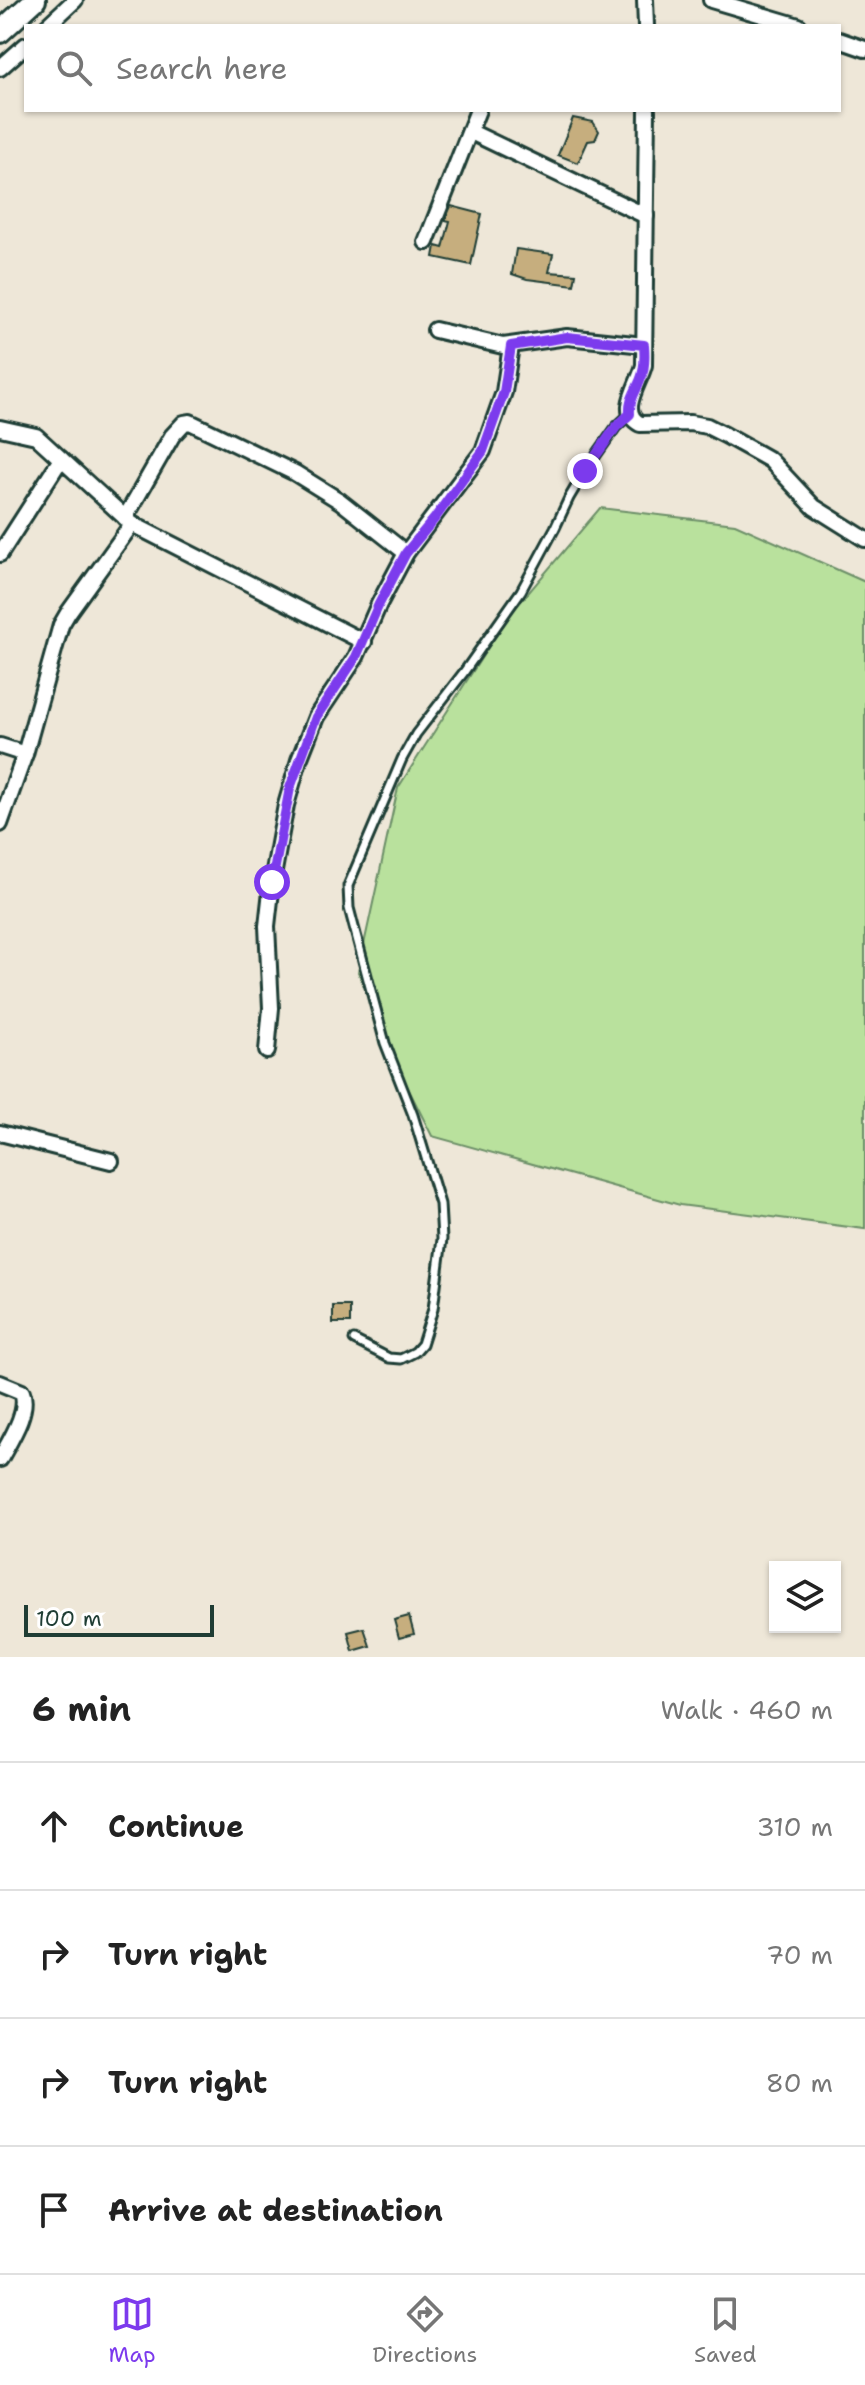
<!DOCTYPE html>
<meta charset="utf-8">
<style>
body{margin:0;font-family:"Shantell Sans",sans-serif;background:#f6f6f6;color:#222}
.controls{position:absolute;right:24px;bottom:24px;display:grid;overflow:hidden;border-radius:0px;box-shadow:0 2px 6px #0004}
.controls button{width:72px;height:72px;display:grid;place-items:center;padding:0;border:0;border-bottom:2px solid #e0e0e0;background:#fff;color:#222;font:40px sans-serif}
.scale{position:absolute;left:24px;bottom:20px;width:190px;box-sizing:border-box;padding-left:8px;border:4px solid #1f3d34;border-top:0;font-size:22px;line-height:28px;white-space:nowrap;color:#1f3d34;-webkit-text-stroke:6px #fff;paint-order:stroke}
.stop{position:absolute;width:24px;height:24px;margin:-18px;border:6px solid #7c3aed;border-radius:50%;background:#fff}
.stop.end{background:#7c3aed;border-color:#fff;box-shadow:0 2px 8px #0008}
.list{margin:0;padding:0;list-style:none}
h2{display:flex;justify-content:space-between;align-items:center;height:104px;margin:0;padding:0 32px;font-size:34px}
h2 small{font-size:26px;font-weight:400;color:#767676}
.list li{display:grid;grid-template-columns:52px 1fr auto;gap:24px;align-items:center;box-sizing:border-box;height:128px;padding:0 32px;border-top:2px solid #e0e0e0}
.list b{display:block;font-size:30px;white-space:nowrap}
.list em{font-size:26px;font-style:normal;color:#767676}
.icon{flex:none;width:44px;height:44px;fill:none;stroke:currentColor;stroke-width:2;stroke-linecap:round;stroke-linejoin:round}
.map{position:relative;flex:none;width:865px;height:1657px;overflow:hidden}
.search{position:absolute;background:#fff;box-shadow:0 2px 6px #0004;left:24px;right:24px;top:24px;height:88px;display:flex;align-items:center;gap:20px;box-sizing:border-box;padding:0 28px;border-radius:0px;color:#767676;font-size:30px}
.sheet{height:616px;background:#fff}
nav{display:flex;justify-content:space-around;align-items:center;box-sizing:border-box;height:112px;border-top:2px solid #e0e0e0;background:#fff;font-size:22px;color:#767676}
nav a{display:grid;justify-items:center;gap:4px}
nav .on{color:#7c3aed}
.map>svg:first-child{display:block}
.green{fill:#b9e19d;stroke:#6c8f68;stroke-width:2}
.building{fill:#c6ae7e;stroke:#1f3d34;stroke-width:2}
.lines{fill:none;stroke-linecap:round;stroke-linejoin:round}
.lane-casing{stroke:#1f3d34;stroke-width:13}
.street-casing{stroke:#1f3d34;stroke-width:20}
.secondary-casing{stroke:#1f3d34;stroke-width:26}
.lane{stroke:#fff;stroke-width:7}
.street{stroke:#fff;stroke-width:14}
.secondary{stroke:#fff;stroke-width:20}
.route{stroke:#7c3aed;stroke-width:10}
</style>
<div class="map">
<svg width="865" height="1657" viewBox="0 0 865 1657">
<rect width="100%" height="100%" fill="#eee7d8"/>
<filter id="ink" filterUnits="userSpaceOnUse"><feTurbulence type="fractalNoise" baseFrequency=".0125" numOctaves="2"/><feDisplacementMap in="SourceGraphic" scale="16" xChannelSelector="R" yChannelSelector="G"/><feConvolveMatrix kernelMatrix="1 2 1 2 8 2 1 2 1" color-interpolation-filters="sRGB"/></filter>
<g filter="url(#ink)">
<!-- green -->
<path class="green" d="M 600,508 L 735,524 L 865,582 L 865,1229 L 680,1205 L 432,1136 L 406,1084 L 358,972 L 398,788 L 507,618 Z"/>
<!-- building -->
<g class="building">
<path d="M 573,118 L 593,122 L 599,131 L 595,140 L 588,141 L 578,163 L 558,155 Z"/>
<path d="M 451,206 L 482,214 L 471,265 L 434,257 L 436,246 L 443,248 L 450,221 L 445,220 Z"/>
<path d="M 516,249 L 553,254 L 549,272 L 576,274 L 574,285 L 527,279 L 512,274 Z"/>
<rect x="333" y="1306" width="17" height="17"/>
<path d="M 409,1616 L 414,1634 L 399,1638 L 394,1620 Z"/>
<path d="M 364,1628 L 370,1646 L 353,1651 L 348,1632 Z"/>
</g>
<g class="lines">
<defs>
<path id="lane" d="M 354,1340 L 389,1358 L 401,1359 L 415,1352 L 422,1344 L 433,1309 L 442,1239 L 440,1204 L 413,1115 L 385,1043 L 354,927 L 349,908 L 348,886 L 402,759 L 416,734 L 464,672 L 521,591 L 555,528 L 569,498 L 585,471 L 616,427 L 630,414"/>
<g id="street">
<path d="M 645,0 L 646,26"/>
<path d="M 711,0 L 799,26"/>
<path d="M 47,26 L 75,0"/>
<path d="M 839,40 L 865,49"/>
<path d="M 0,68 L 26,45"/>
<path d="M 647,110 L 644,365 C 640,383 617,412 640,424 L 690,423 L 707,426 L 725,435 L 770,460 L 814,507 L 865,539"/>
<path d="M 471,132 L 646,216"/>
<path d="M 426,242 L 478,110"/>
<path d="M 435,330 L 503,346 L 567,337 L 644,345"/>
<path d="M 0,428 L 36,436 L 132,524 L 364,642"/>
<path d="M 125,518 L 172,436 L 184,423 L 190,422 L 295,473 L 340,501 L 406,553"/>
<path d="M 0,554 L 61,459"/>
<path d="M 0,746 L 25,754"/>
<path d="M 0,824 L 25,754 L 61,625 L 68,613 L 132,524"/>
<path d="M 267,1051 L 271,1008 L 267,926 L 272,882 L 286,805 L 299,760 L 316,717 L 356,657 L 379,604 L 406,553 L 483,451 L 504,392 L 511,346"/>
<path d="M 0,1133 L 111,1161"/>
<path d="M 0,1383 L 22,1392 C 30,1411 9,1442 0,1459"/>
</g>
<path id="secondary" d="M 0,32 L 35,0"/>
</defs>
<!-- lane casing -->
<use href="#lane" class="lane-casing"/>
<!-- street casing -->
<use href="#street" class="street-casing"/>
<!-- secondary casing -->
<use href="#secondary" class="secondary-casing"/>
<!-- lane -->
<use href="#lane" class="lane"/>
<!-- street -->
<use href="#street" class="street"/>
<!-- secondary -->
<use href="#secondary" class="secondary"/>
</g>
</g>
<g class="lines" filter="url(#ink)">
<!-- route -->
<path class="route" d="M 272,882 L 290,788 L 316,717 L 356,657 L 379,604 L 406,553 L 435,518 L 483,451 L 504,392 L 511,346 L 567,337 L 644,345 C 645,357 645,370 640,381 C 635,393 629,400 630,414 L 616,427 L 585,471"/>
</g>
</svg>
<div class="controls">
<button><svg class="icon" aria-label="layers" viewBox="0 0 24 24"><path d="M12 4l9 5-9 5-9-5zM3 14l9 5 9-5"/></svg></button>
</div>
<div class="scale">100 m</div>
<div class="stop" style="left:272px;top:882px"></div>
<div class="stop end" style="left:585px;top:471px"></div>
<div class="search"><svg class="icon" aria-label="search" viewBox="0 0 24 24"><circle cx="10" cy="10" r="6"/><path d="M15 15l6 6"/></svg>Search here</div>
</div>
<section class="sheet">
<h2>6 min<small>Walk · 460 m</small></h2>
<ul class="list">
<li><svg class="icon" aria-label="ahead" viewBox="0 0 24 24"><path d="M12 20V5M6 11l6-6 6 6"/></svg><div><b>Continue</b></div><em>310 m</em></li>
<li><svg class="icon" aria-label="right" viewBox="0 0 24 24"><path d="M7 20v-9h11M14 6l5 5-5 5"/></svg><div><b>Turn right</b></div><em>70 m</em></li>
<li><svg class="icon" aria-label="right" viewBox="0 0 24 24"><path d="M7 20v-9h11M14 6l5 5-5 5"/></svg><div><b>Turn right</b></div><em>80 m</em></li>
<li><svg class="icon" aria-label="arrive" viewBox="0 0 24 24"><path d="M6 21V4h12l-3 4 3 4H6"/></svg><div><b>Arrive at destination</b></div></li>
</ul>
</section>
<nav>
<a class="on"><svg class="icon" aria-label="map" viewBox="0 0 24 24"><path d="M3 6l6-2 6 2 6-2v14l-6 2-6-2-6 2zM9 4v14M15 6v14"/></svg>Map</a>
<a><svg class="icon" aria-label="directions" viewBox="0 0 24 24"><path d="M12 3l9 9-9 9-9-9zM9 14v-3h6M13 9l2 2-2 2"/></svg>Directions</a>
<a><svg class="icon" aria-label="saved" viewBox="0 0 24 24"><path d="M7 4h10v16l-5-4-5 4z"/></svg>Saved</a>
</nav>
